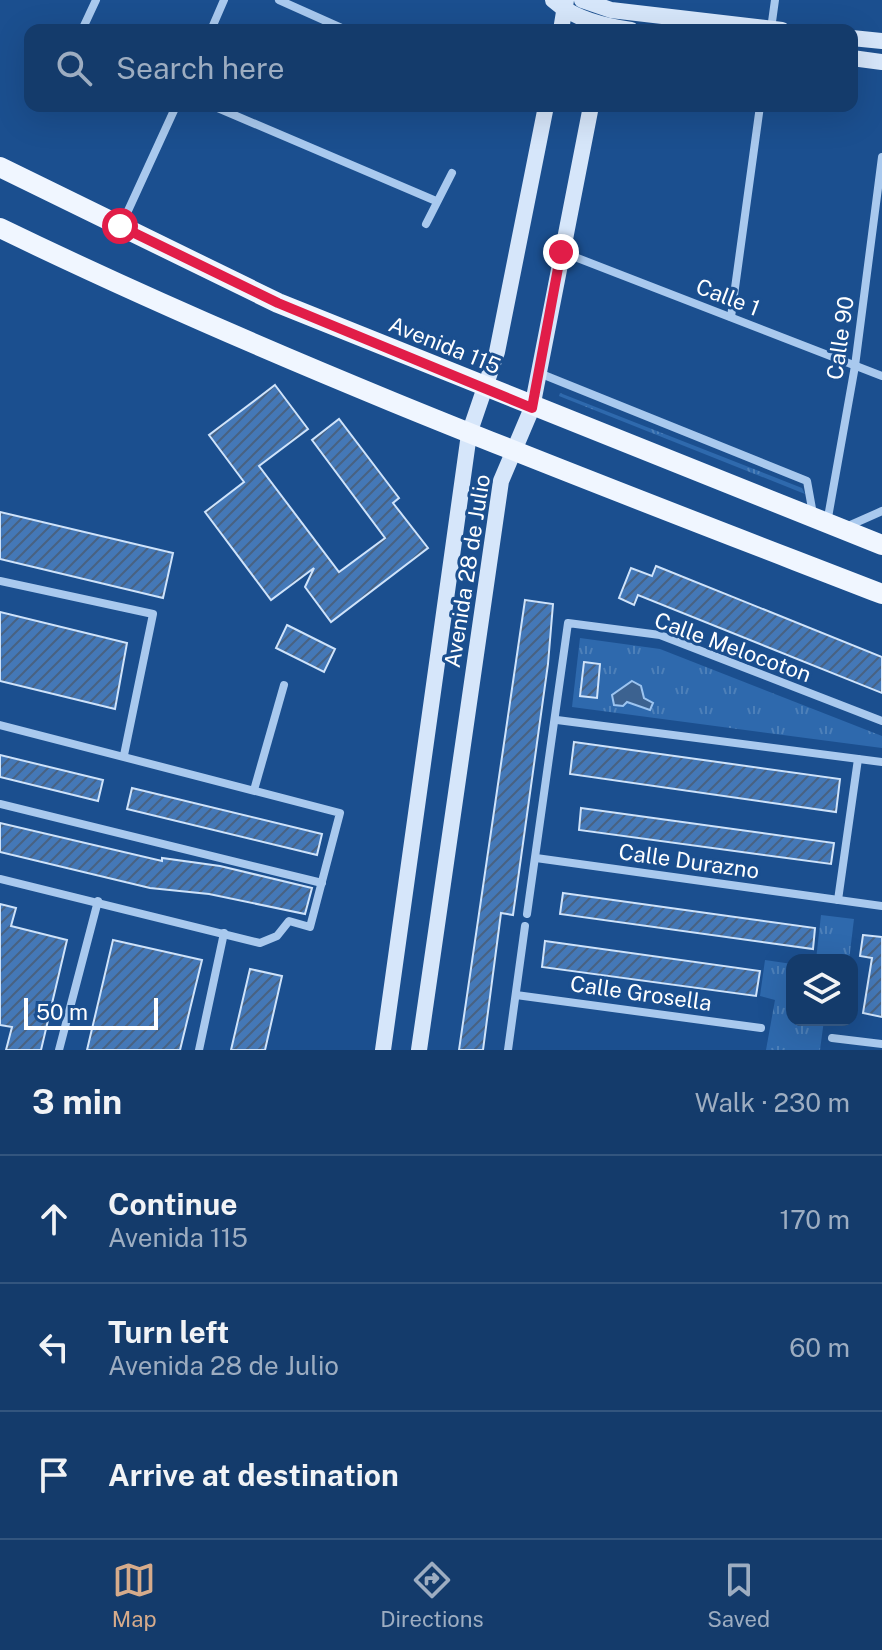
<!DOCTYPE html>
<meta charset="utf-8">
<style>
body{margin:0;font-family:"Public Sans",sans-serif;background:#214673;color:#f1f3f6}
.controls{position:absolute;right:24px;bottom:24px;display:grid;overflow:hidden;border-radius:16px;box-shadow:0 8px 32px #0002}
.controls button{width:72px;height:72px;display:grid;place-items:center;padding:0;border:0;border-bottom:2px solid #33557e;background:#143b6b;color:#f1f3f6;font:40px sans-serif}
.scale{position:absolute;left:24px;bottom:20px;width:134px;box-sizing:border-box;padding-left:8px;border:4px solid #fff;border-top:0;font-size:22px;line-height:28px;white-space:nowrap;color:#fff;-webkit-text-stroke:6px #1b4f8f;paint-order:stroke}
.stop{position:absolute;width:24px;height:24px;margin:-18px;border:6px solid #e11d48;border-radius:50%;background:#fff}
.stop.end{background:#e11d48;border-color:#fff;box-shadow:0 2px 8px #0008}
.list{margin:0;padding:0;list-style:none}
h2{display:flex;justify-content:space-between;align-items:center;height:104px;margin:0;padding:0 32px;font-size:34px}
h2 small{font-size:26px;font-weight:400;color:#9dadc1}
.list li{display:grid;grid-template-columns:52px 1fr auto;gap:24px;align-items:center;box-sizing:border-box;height:128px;padding:0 32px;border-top:2px solid #33557e}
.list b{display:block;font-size:30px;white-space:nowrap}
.list p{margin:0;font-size:26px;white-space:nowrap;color:#9dadc1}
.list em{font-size:26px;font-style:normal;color:#9dadc1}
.icon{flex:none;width:44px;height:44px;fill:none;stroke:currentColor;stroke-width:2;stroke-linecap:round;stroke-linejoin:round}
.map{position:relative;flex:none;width:882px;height:1050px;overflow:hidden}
.search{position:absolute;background:#143b6b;box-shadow:0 8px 32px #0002;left:24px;right:24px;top:24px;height:88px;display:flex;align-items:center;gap:20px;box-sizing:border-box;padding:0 28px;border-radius:16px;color:#9dadc1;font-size:30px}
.sheet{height:488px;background:#143b6b}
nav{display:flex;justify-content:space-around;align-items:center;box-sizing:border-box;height:112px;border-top:2px solid #33557e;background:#143b6b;font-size:22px;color:#9dadc1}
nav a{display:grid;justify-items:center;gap:4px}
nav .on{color:#d6ab8b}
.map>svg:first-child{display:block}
.grass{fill:url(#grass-tufts)}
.water{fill:#3c6290;stroke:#9cc4f0;stroke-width:2}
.building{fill:url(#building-hatch);stroke:#cfe3fa;stroke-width:2}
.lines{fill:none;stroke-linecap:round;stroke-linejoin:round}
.street{stroke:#a9c9ee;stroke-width:8}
.secondary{stroke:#d6e6fa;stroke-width:16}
.primary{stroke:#f0f6ff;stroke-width:20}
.route{stroke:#e11d48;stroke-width:10}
.labels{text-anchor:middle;stroke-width:6;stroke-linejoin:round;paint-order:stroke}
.street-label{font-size:22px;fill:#fff;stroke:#1b4f8f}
</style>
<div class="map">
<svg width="882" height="1050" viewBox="0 0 882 1050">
<defs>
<pattern id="grass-tufts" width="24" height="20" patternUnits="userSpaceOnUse" patternTransform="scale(2)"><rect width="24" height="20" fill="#2e69ad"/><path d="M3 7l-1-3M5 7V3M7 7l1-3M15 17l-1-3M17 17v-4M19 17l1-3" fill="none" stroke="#4d80b9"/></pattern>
<pattern id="building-hatch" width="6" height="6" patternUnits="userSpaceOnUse" patternTransform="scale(2)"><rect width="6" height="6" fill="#4478b7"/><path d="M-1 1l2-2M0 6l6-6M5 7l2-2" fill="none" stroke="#486282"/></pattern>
</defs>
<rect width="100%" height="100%" fill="#1b4f8f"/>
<!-- grass -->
<g class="grass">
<path d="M 560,393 L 802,488 L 805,494 L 559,396 Z"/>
<path d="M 580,638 L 660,649 L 882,736 L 882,748 L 572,707 Z"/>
<path d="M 821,915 L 854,919 L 849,960 L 816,960 Z"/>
<path d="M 765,960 L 792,964 L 792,1020 L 824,1020 L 820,1050 L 766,1050 L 775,1000 L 760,996 Z"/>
</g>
<!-- water -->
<path class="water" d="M 632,681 L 641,686 L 644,698 L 653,703 L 650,710 L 627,702 L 623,706 L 614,705 L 612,695 Z"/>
<!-- building -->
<g class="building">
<path d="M 275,385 L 308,429 L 259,466 L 339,572 L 385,538 L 312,440 L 339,419 L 399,498 L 393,503 L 428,548 L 331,622 L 305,587 L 314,568 L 271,600 L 205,512 L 244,482 L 209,435 Z"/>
<path d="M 0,512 L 173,553 L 163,598 L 0,559 Z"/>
<path d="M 656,566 L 882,657 L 882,693 L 638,595 L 634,605 L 619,598 L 631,568 L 652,576 Z"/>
<path d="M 525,600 L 553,604 L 548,664 L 513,915 L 501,913 L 483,1050 L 459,1050 Z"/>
<path d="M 0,612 L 127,643 L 115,709 L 0,681 Z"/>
<path d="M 287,625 L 335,649 L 324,672 L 276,648 Z"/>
<path d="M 584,662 L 600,664 L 597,698 L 580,696 Z"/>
<path d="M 574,742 L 840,779 L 836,812 L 570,774 Z"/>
<path d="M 0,755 L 103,780 L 98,801 L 0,777 Z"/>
<path d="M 132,788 L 322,834 L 317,855 L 127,809 Z"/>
<path d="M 581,808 L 834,843 L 831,864 L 579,830 Z"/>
<path d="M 0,823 L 162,861 L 162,858 L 220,866 L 312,888 L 305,914 L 209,894 L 150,888 L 0,852 Z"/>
<path d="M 563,893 L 815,928 L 813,949 L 560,914 Z"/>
<path d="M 0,904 L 16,908 L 11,926 L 67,940 L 41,1050 L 6,1050 L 12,1027 L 0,1025 Z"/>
<path d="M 863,935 L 882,937 L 882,1017 L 863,1013 L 872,958 L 860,956 Z"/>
<path d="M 113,940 L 202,960 L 180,1050 L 87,1050 Z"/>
<path d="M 545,941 L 760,971 L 756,996 L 542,967 Z"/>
<path d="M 250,969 L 282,976 L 265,1050 L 231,1050 Z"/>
</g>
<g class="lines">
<!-- street -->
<g class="street">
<path d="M 279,0 L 346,30"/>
<path d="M 771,29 L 775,0"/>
<path d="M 82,30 L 96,0"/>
<path d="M 211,30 L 224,0"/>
<path d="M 213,106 L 436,201"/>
<path d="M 426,224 L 452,173"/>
<path d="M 121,226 L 176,106"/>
<path d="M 562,252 L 882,376"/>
<path d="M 731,317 L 760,106"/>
<path d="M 539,373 L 807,481 L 813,514"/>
<path d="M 827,523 L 855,366 L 882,157"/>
<path d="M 846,527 L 882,511"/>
<path d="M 0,581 L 153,614 L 124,755"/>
<path d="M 557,720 L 882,762"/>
<path d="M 0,725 L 340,813 L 310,927 L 289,921 L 277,936 L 260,943 L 0,879"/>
<path d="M 254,790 L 284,685"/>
<path d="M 0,804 L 322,883"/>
<path d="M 536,858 L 882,906"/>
<path d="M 838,900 L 858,759"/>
<path d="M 527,914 L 568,623 L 660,635 L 882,721"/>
<path d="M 516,995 L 761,1028"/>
<path d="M 832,1038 L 882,1044"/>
<path d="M 59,1050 L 98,901"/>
<path d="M 199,1050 L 224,933"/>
<path d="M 508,1050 L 525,926"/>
</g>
<!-- secondary -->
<g class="secondary">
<path d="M 553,0 C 574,19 604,26 631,30"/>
<path d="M 582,0 L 611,10 L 782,30"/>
<path d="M 561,30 L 566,0"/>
<path d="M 852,38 L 882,41"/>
<path d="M 852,58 L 882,62"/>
<path d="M 383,1050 L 469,434 L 497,352 L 546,106"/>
<path d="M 419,1050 L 501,481 L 532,408 L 591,106"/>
</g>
<!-- primary -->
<g class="primary">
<path d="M 0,167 L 278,303 L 882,545"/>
<path d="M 0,228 C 287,367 585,479 882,594"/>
</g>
</g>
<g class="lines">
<!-- route -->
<path class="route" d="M 120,226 L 278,303 L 532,408 L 561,252"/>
</g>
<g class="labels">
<!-- street labels -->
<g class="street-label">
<text transform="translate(728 297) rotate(21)" y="8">Calle 1</text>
<text transform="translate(840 338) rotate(-82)" y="8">Calle 90</text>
<text transform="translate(445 345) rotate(22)" y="8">Avenida 115</text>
<text transform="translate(467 571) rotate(-81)" y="8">Avenida 28 de Julio</text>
<text transform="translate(733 647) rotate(20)" y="8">Calle Melocoton</text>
<text transform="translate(689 861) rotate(8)" y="8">Calle Durazno</text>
<text transform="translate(641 993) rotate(8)" y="8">Calle Grosella</text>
</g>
</g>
</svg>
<div class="controls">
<button><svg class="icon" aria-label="layers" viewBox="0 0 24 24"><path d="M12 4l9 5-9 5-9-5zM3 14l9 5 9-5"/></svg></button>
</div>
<div class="scale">50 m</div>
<div class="stop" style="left:120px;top:226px"></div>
<div class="stop end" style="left:561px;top:252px"></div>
<div class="search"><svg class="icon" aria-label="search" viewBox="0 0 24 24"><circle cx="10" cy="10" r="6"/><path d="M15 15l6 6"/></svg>Search here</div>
</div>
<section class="sheet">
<h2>3 min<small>Walk · 230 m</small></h2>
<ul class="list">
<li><svg class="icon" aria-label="ahead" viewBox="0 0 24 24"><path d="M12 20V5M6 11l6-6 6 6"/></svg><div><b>Continue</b><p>Avenida 115</p></div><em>170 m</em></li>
<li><svg class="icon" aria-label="left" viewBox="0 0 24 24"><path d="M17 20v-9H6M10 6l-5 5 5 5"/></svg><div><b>Turn left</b><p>Avenida 28 de Julio</p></div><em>60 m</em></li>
<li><svg class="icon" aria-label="arrive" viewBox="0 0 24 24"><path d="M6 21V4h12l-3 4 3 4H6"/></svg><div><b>Arrive at destination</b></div></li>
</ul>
</section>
<nav>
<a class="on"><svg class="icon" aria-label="map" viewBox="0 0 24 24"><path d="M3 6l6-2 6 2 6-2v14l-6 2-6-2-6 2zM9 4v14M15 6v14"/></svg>Map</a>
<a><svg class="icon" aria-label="directions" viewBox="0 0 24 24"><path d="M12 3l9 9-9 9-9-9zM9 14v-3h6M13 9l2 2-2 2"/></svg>Directions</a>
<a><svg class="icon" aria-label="saved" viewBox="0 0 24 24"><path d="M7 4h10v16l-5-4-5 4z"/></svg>Saved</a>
</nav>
